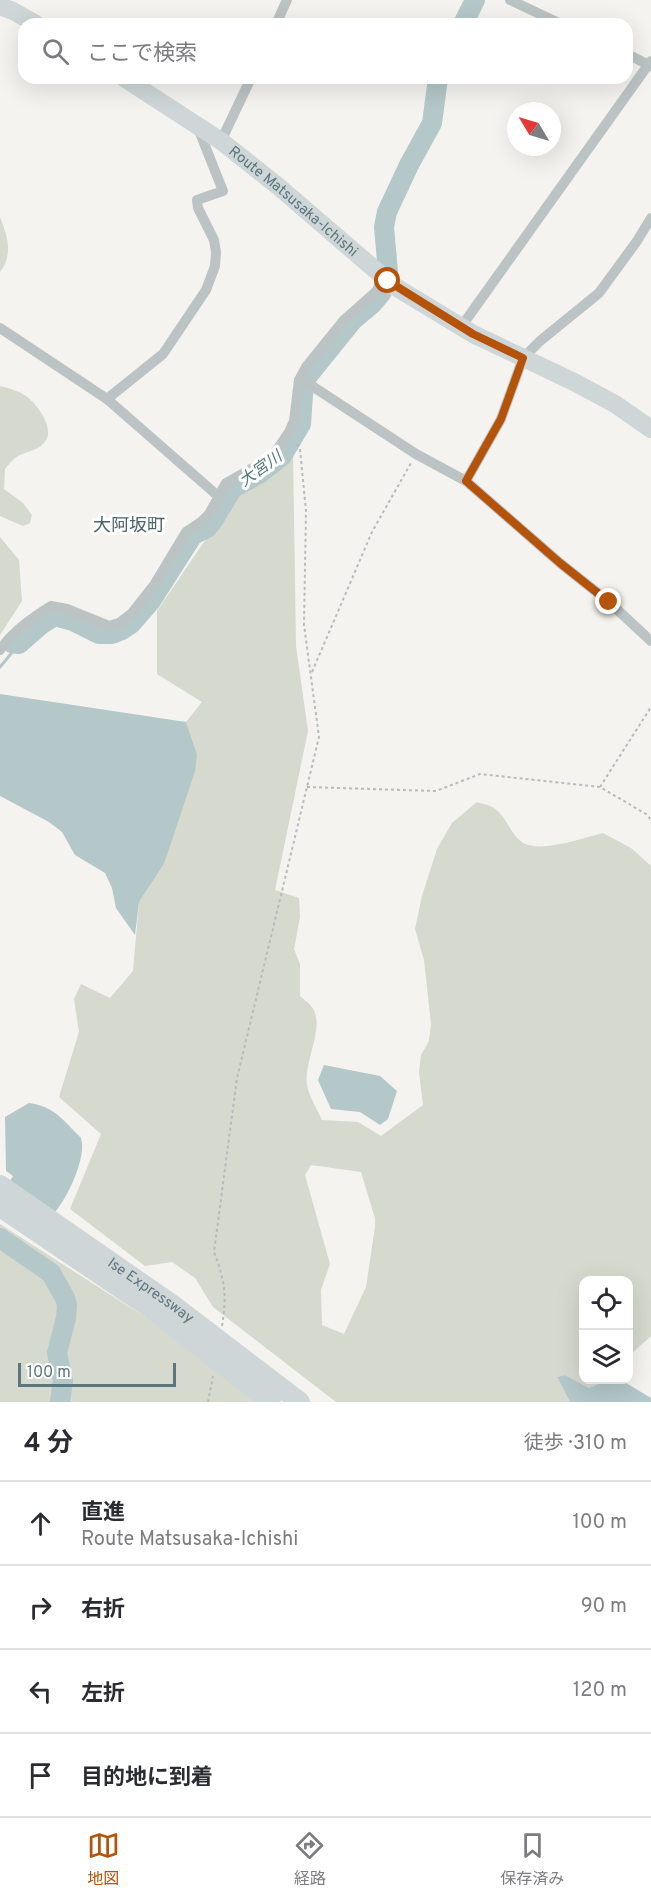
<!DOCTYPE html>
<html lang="ja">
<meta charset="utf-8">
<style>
body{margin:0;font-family:Overpass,"Noto Sans JP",sans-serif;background:#f7f7f7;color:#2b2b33}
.controls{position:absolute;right:18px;bottom:18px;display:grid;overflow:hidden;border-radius:12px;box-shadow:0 6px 24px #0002}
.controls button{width:54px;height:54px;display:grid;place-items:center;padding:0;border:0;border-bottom:2px solid #e1e1e2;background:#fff;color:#2b2b33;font:30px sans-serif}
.compass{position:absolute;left:507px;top:102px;width:54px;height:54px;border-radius:50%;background:#fff;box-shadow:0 6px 24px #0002;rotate:308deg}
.scale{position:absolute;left:18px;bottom:15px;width:158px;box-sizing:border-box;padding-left:6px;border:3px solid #5c777d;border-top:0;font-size:16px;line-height:21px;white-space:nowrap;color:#5c777d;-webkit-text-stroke:4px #fff;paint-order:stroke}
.stop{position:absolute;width:18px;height:18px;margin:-14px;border:4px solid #b45309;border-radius:50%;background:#fff}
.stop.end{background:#b45309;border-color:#fff;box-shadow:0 2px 6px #0008}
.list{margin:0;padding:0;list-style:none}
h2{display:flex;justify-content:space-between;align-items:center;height:78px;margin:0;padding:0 24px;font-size:26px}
h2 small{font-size:20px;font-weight:400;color:#7c7c81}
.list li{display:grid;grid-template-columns:39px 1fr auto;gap:18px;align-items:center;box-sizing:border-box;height:84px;padding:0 24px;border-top:2px solid #e1e1e2}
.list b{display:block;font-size:22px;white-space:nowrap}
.list p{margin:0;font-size:20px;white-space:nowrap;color:#7c7c81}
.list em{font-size:20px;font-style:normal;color:#7c7c81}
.icon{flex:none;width:33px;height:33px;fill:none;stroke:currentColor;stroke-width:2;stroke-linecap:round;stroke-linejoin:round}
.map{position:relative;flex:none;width:651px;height:1402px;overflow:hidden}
.search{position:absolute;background:#fff;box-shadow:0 6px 24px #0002;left:18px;right:18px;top:18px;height:66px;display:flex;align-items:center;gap:15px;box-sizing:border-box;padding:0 21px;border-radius:18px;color:#7c7c81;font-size:22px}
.sheet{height:414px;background:#fff}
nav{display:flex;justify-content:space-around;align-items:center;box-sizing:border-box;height:84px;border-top:2px solid #e1e1e2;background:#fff;font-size:16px;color:#7c7c81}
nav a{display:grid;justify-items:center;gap:3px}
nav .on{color:#b45309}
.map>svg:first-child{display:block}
.green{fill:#d5d9ce;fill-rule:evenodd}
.water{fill:#b4c7c9}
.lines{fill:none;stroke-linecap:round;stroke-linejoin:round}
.stream{stroke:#b4c7c9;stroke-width:3}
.river{stroke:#b4c7c9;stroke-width:20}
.path{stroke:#b6bbbc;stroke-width:2;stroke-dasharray:3 3;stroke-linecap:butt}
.minor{stroke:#bcc3c5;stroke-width:10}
.primary{stroke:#ced6d8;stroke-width:18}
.motorway{stroke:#ced6d8;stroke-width:20}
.route{stroke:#b45309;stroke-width:8}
.labels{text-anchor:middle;stroke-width:6;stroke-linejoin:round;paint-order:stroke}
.street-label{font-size:15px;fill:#5c777d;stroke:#fff}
.water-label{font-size:16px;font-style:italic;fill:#56797b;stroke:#fff}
.quarter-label{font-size:18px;fill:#4e6368;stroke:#fff}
</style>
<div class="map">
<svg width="651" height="1402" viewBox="0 0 651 1402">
<rect width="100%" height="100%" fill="#f4f3ef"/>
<!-- green -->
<g class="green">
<path d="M 0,217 C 7,236 14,253 0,272 Z"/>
<path d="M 0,386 C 9,388 19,391 26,396 C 37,404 54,427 46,440 C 41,450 27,451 18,456 C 13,459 9,464 5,469 L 4,489 L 23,503 L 32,515 L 30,523 L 23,526 L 0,516 Z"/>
<path d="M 293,453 L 296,646 L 308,731 L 275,890 L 299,898 L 300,917 L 294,949 L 300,964 L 300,996 C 303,999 308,1002 311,1006 C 327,1025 303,1061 307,1085 C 309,1096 317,1109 322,1120 L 358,1122 L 381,1136 L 423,1105 L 419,1072 L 421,1055 L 429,1041 L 431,1024 L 424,960 L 415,929 L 422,896 L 437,849 L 452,823 L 477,802 C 481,804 486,804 490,806 C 507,813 509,836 525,844 C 544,852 583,838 603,833 L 631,848 L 651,866 L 651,1336 L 629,1356 L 628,1280 L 584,1280 L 584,1380 L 607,1380 L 589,1388 L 565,1375 L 557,1377 L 570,1402 L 336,1402 L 213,1307 L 195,1278 L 172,1262 L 145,1266 L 70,1209 L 101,1134 L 59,1097 L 79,1032 L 74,999 L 81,984 L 110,998 L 133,971 L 139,902 L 164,864 L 197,754 L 186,722 L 202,702 L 157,674 L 157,611 L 240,489 ZM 311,1165 L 361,1172 L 375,1218 L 375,1227 L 366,1287 L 344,1334 L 322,1325 L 321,1290 L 330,1264 L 305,1175 Z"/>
<path d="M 0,537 L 19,560 L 22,601 L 0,635 Z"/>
<path d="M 0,1224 L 145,1317 L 258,1402 L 0,1402 Z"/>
</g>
<!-- water -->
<g class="water">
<path d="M 0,694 L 186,722 L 197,754 L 195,771 L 164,864 L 139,902 L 135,935 L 116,908 L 112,888 L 105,873 L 75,855 L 62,832 L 49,822 L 0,796 Z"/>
<path d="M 324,1065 L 380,1076 L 397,1091 L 388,1119 L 380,1125 L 360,1112 L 331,1109 L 318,1080 Z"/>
<path d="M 29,1103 C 54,1106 64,1121 81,1138 C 87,1157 68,1197 55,1212 L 10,1181 L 13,1176 L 6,1171 L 5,1117 Z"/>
<path d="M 565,1375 L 589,1388 L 607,1380 L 621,1380 L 651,1398 L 651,1402 L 570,1402 L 557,1377 Z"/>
</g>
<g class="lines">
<!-- stream -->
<path class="stream" d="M 0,667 L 19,644"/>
<!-- river -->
<g class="river">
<path d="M 463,24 L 475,0"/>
<path d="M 12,643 L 19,644 L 42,624 L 55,616 L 73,621 L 99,634 L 112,634 L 122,630 L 131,624 L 151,601 L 193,535 L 207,528 L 212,522 L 233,488 L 259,474 L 282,456 L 301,424 L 303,394 L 307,377 L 353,320 L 372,304 L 382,292 L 388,272 L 384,227 L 387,212 L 409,165 L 432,123 L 438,78"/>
<path d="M 0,1238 L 51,1273 L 65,1298 L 67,1305 L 66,1318 L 57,1353 L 63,1381 L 60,1402"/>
</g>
<!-- path -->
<g class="path">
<path d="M 312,672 L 372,532 L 411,463"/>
<path d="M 307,787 L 436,791 L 480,774 L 600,787 L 646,814 L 651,820"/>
<path d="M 600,787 L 651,707"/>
<path d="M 222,1326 C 227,1295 225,1281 214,1252 L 237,1078 L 319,737 L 304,625 L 306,511 L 300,449 L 296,442"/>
<path d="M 208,1402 L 213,1376"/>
</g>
<!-- minor -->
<g class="minor">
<path d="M 510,0 L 561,24"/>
<path d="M 276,24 L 287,0"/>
<path d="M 627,54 L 651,66"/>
<path d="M 221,141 L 251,78"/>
<path d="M 461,327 L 651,61"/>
<path d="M 0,328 L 107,399 L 218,496"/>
<path d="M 299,380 L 309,384 L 416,454 L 466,481 L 560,563 L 609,602 L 651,641"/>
<path d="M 107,399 L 163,354 L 206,290 L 215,266 L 216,252 L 214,240 L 198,208 L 197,200 L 223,191 L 198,128"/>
<path d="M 466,481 L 501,419 L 523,358 L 540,341 L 599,293 L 637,241 L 651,218"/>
<path d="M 0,650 C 13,631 32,618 51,606 L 67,609 L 109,626 L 119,623 L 131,614 L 154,585 L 186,532 L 201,522 L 209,514 L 226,483 L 269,459 L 277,450 L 289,432 L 294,421 L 299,380 L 306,367 L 344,320 L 388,281"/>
</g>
<!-- primary -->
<g class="primary">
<path d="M 0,6 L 13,11 L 36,24"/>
<path id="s1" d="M 124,78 L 221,141 L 279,187 L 394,286 L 473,334 L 574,382 L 615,404 L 651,429"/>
</g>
<!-- motorway -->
<g class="motorway">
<path id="s2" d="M 0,1185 L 173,1305 L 300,1402"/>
<path d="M 0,1207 L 151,1309 L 271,1402"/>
</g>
</g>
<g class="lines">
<!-- route -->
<path class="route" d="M 388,281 L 473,334 L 523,358 L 501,419 L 466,481 L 560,563 L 609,602"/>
</g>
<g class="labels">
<!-- street labels -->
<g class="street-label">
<text dy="5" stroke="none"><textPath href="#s1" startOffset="210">Route Matsusaka-Ichishi</textPath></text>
<text dy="5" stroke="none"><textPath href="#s2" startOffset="184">Ise Expressway</textPath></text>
</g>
<!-- water labels -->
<g class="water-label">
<text transform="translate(260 468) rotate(-36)" y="6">大宮川</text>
</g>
<!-- quarter labels -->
<g class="quarter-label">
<text x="129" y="531">大阿坂町</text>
</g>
</g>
</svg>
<div class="controls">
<button><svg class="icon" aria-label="locate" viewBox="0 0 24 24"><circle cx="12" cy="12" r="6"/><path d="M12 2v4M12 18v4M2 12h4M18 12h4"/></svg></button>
<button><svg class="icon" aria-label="layers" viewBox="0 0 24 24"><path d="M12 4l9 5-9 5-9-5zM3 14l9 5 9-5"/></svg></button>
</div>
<svg class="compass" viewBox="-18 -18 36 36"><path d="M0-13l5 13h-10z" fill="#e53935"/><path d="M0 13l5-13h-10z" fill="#7c7c81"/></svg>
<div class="scale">100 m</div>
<div class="stop" style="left:388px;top:281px"></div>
<div class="stop end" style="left:609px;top:602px"></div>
<div class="search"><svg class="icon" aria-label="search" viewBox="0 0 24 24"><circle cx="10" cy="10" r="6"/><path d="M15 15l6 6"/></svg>ここで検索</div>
</div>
<section class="sheet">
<h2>4 分<small>徒歩 · 310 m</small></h2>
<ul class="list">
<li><svg class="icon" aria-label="ahead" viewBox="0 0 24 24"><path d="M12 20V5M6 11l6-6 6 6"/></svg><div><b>直進</b><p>Route Matsusaka-Ichishi</p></div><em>100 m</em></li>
<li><svg class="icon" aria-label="right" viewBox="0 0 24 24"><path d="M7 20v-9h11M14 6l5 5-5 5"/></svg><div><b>右折</b></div><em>90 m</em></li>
<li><svg class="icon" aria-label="left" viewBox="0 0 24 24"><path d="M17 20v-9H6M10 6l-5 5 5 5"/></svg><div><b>左折</b></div><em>120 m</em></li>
<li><svg class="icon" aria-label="arrive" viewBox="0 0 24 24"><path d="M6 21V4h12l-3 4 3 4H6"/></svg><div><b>目的地に到着</b></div></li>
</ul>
</section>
<nav>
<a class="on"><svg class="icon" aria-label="map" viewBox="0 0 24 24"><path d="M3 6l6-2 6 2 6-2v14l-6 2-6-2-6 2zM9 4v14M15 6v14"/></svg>地図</a>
<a><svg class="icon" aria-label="directions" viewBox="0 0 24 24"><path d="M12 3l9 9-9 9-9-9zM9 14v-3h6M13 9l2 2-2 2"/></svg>経路</a>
<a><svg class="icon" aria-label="saved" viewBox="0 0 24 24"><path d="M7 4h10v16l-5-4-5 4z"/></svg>保存済み</a>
</nav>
